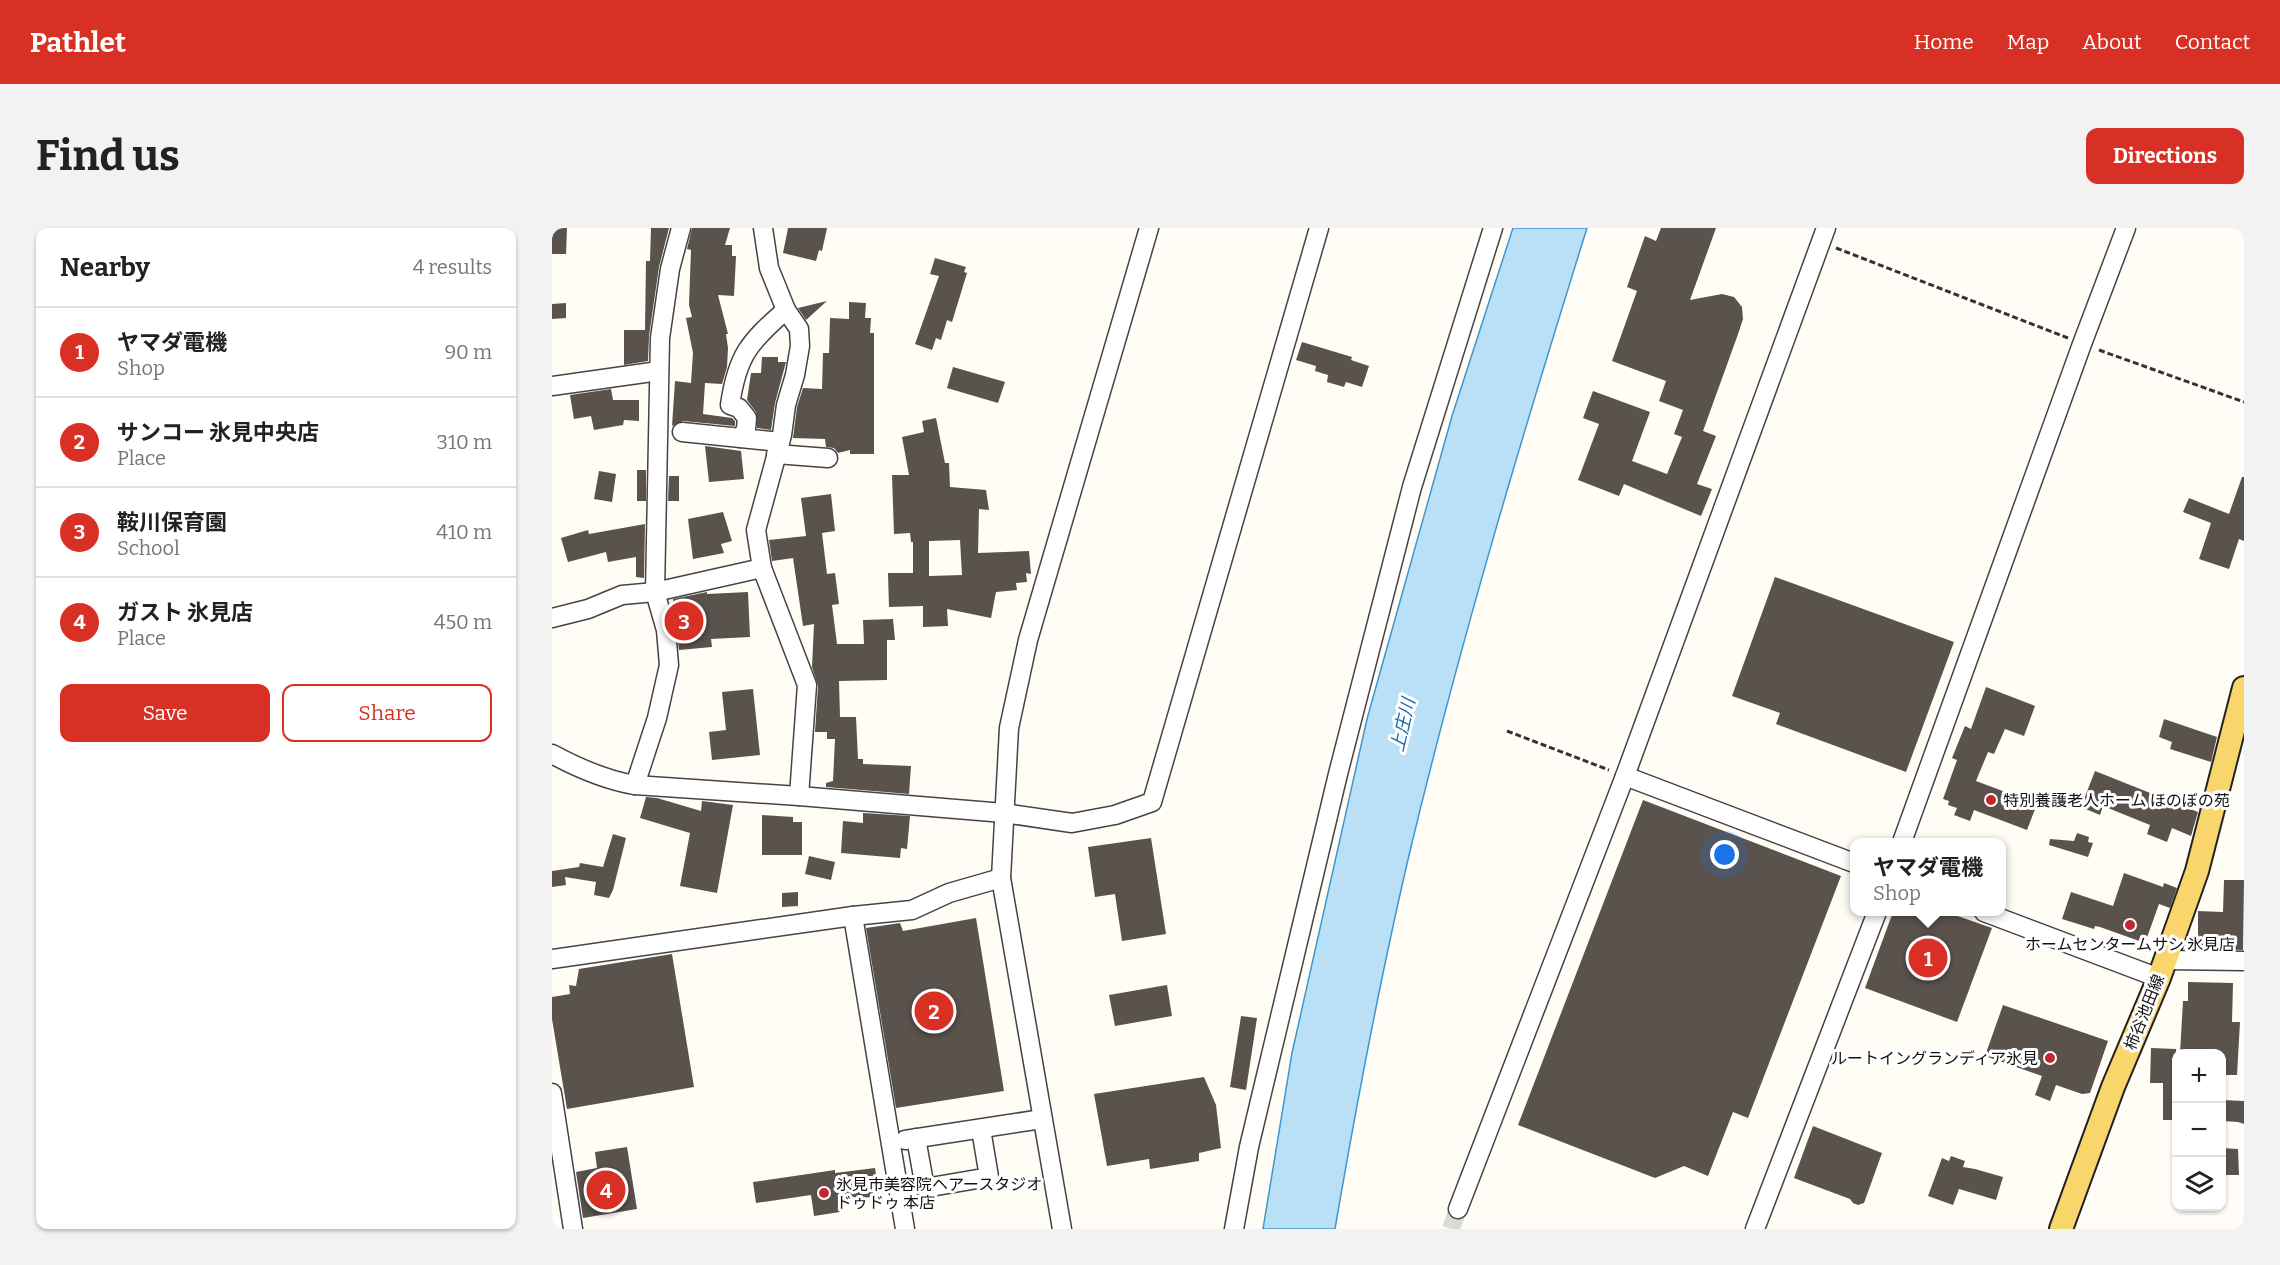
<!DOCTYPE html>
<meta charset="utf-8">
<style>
body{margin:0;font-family:Bitter,"Noto Sans JP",serif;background:#f2f2f2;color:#222}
.controls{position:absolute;right:18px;bottom:18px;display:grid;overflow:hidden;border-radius:12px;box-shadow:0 2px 4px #0004}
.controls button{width:54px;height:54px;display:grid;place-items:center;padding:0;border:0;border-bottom:2px solid #e0e0e0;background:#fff;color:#222;font:30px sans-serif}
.you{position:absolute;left:1173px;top:627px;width:21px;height:21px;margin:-15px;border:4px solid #fff;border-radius:50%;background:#1a73e8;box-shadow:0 0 0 9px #1a73e833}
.badge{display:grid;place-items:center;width:39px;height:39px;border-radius:50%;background:#d93025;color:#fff;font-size:20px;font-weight:700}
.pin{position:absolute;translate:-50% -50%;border:3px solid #fff;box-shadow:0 2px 6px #0006}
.popup{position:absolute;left:1298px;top:610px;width:156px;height:78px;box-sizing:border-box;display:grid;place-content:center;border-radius:12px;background:#fff;filter:drop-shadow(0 2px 4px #0005);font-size:20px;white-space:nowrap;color:#767676}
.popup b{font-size:22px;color:#222}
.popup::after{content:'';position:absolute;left:50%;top:100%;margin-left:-12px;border:12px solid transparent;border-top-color:#fff}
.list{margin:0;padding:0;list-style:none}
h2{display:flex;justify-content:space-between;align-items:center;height:78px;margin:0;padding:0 24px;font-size:26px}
h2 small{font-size:20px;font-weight:400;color:#767676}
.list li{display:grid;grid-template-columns:39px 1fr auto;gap:18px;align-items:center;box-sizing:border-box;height:90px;padding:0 24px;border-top:2px solid #e0e0e0}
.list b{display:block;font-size:22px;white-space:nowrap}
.list p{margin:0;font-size:20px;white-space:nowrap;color:#767676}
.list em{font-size:20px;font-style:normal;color:#767676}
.actions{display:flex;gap:12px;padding:18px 24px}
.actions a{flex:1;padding:14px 0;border:2px solid #d93025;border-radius:12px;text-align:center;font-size:21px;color:#d93025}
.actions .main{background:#d93025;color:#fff}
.icon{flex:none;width:33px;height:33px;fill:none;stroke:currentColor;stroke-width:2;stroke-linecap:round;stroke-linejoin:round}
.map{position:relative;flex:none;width:1692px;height:1001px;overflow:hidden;border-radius:12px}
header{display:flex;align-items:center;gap:36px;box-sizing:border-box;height:84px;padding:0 30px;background:#d93025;color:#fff}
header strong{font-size:28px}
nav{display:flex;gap:33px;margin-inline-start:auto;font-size:21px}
.intro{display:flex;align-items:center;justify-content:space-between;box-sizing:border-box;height:144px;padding:0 36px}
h1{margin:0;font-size:42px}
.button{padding:15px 27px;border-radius:12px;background:#d93025;color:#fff;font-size:21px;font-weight:700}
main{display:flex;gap:36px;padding:0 36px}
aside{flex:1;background:#fff;border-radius:12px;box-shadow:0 2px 4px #0004}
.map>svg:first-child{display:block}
.water{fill:#b9e0f7;stroke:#3f96cf;stroke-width:1.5}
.building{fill:#5a524d;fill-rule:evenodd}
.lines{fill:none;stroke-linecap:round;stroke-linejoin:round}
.minor-tunnel{stroke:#dbdad3;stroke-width:18;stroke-dasharray:18 9;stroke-linecap:butt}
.minor-casing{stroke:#444;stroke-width:21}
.major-casing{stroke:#222;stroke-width:26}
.path{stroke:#333;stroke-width:3;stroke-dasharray:6 3;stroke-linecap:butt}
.minor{stroke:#fff;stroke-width:18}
.major{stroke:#f9d66b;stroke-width:22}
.poi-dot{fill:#c4262e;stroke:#fff;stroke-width:2}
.labels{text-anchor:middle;stroke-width:6;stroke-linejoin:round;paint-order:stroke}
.poi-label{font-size:16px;fill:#111;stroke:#fff;text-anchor:start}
.street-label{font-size:16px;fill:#111;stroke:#fff}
.water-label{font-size:18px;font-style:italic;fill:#1768a6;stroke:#fff}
</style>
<header>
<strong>Pathlet</strong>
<nav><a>Home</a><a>Map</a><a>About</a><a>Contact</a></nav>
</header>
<div class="intro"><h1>Find us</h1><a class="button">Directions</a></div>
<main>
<aside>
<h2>Nearby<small>4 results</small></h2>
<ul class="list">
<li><span class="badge">1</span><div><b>ヤマダ電機</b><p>Shop</p></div><em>90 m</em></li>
<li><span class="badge">2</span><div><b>サンコー 氷見中央店</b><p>Place</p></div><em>310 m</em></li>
<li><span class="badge">3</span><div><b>鞍川保育園</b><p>School</p></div><em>410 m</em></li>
<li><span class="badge">4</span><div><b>ガスト 氷見店</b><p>Place</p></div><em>450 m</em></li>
</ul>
<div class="actions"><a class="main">Save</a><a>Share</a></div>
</aside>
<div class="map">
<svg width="1692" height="1001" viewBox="0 0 1692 1001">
<rect width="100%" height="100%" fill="#fffdf5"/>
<!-- water -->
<path class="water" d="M 961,0 L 1035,0 C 971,205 909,411 859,619 C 829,745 805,873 783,1001 L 711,1001 L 740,825 L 815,491 L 900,188 Z"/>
<!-- building -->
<g class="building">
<path d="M 0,0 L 15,0 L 14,26 L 0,26 Z"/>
<path d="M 99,0 L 117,0 L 107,39 L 97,108 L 96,133 L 72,137 L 72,102 L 93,102 L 94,33 L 98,33 Z"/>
<path d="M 140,0 L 178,0 L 173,17 L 180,17 L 180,28 L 184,28 L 182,68 L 166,67 L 176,106 L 174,106 L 176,120 L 175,139 L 170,156 L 153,155 L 151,186 L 180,190 L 183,193 L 183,198 L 131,193 L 120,198 L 123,153 L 139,155 L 141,125 L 134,90 L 140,89 L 137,77 L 139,22 L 135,21 Z"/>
<path d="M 236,0 L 275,0 L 270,23 L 267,22 L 264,33 L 231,25 Z"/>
<path d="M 1109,0 L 1164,0 L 1138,72 L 1170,66 L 1182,69 L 1190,79 L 1191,91 L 1185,109 L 1151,203 L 1164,208 L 1145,256 L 1160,261 L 1149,288 L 1072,256 L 1067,268 L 1026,252 L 1047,196 L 1031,190 L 1041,163 L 1098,184 L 1080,233 L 1115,246 L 1130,209 L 1122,206 L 1131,182 L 1107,173 L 1114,153 L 1060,133 L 1085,63 L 1075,59 L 1093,8 L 1104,13 Z"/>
<path d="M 383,30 L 414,39 L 412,44 L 415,45 L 400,94 L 395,92 L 389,112 L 384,110 L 380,122 L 363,116 L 387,48 L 378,46 Z"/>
<path d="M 275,73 L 254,92 L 246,80 Z"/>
<path d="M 297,74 L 314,75 L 313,90 L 319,90 L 318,105 L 322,105 L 322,226 L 298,226 L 298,222 L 286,225 L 282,220 L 274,219 L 273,211 L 241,210 L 245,179 L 251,160 L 270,161 L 271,125 L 277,125 L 278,90 L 297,91 Z"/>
<path d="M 14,75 L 14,90 L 0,91 L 0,76 Z"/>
<path d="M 750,114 L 800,129 L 799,132 L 817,138 L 810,159 L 794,154 L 792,159 L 775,154 L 776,147 L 763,143 L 764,138 L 744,132 Z"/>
<path d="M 210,129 L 226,129 L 226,134 L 234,134 L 223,175 L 219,202 L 205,200 L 204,184 L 195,172 L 199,145 L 209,145 Z"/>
<path d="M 401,139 L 453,154 L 446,175 L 395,160 Z"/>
<path d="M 59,161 L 61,172 L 87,172 L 87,193 L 72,192 L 71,197 L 42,202 L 39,188 L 22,191 L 18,167 Z"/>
<path d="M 384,190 L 393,235 L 397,235 L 398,259 L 434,262 L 437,282 L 427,281 L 426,325 L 477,323 L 479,346 L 474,345 L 475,354 L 464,355 L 465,362 L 444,364 L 439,390 L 395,381 L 396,398 L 371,399 L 371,378 L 337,379 L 336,345 L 361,345 L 361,314 L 359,314 L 358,305 L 342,306 L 340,247 L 357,247 L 350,209 L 372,204 L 370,193 ZM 408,312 L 410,347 L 377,348 L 377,313 Z"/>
<path d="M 153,218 L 189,223 L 192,251 L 157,254 Z"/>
<rect x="85" y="242" width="9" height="31"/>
<path d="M 47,243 L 64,246 L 60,274 L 42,271 Z"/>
<path d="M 117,248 L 127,248 L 127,273 L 116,273 Z"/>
<path d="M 1690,249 L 1692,249 L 1692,313 L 1687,311 L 1677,341 L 1647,331 L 1659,295 L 1631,284 L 1637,270 L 1677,286 Z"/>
<path d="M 279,266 L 283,303 L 270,305 L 275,346 L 283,345 L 287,376 L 280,377 L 285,416 L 312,416 L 311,392 L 341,391 L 343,412 L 335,412 L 335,452 L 287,453 L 288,489 L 304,489 L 306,531 L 311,531 L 311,536 L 359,538 L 357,566 L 274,559 L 274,555 L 281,553 L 283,511 L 275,511 L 275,504 L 263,504 L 266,458 L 260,439 L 262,396 L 251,398 L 241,330 L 220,333 L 217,312 L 254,308 L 249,270 Z"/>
<path d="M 171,284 L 180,313 L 169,316 L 172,325 L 141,331 L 136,291 Z"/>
<path d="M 93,296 L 92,350 L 84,349 L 84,329 L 56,334 L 54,324 L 16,334 L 9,310 L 36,302 L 37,306 Z"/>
<path d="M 1223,349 L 1402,414 L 1354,544 L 1224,496 L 1228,485 L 1180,468 Z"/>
<path d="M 155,364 L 155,366 L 196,364 L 198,409 L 159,411 L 160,419 L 127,422 L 121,371 Z"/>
<path d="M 1434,459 L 1483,478 L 1472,508 L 1453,501 L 1442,526 L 1436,524 L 1424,553 L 1485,576 L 1475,602 L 1422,582 L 1418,593 L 1402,587 L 1405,580 L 1396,577 L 1397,573 L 1391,571 L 1405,532 L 1400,530 L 1413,498 L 1419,501 Z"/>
<path d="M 201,461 L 208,527 L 160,532 L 157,504 L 174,502 L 170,464 Z"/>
<path d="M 1612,491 L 1665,509 L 1659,534 L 1618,521 L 1620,514 L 1607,509 Z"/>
<path d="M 1543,543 L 1646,584 L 1639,608 L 1620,600 L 1615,614 L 1595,606 L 1598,597 L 1551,578 L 1548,587 L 1529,579 Z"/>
<path d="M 94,569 L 105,570 L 149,583 L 150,573 L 181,577 L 165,665 L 128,658 L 138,605 L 88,590 Z"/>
<path d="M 1091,572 L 1289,648 L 1196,890 L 1181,884 L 1156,948 L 1132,938 L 1103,950 L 966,897 Z"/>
<path d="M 311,585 L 358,588 L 355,621 L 349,620 L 348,630 L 289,625 L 291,593 L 311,595 Z"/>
<path d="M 210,587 L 241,589 L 241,594 L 250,594 L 250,627 L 210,627 Z"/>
<path d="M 1525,605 L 1537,609 L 1536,614 L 1541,615 L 1536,629 L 1497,617 L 1498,611 L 1522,613 Z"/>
<path d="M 61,606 L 74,610 L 61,662 L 57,670 L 42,667 L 44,654 L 13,649 L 14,657 L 0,659 L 0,643 L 27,639 L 28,635 L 51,639 Z"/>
<path d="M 599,610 L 614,706 L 570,713 L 563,666 L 543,669 L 536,619 Z"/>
<path d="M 257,628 L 283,634 L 279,652 L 253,646 Z"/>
<path d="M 1572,645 L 1611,659 L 1612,655 L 1625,660 L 1618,680 L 1607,676 L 1593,715 L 1548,699 L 1543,698 L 1542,701 L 1510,691 L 1519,664 L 1561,678 Z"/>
<path d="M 1672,652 L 1692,652 L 1691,722 L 1646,721 L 1646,683 L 1671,684 Z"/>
<path d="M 246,664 L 246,678 L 230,679 L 230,665 Z"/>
<path d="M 1341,684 L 1394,684 L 1440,700 L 1405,794 L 1313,760 Z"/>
<path d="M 424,690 L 452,863 L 344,880 L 314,700 L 348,695 L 351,703 Z"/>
<path d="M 120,726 L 142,859 L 15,881 L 0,791 L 0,769 L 18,766 L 17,757 L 24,758 L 27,741 Z"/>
<path d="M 1636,754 L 1681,755 L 1680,794 L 1688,794 L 1685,847 L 1670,847 L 1670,825 L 1628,825 L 1631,773 L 1636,773 Z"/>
<path d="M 615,757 L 620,788 L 563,798 L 557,767 Z"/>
<path d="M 1451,777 L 1556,813 L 1538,865 L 1530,866 L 1504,857 L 1498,873 L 1483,867 L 1490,848 L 1433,828 Z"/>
<path d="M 689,788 L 705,790 L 694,862 L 678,859 Z"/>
<path d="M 1599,820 L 1624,821 L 1624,892 L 1611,892 L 1611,855 L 1598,855 Z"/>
<path d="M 652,849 L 664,877 L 669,920 L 647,925 L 647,933 L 598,941 L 597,931 L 555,938 L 542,866 Z"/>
<path d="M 1670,872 L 1692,873 L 1692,896 L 1686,894 L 1670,893 Z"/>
<path d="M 1261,898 L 1330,925 L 1312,975 L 1306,977 L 1301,975 L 1298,971 L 1242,950 Z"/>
<path d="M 75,919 L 85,981 L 31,990 L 24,944 L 45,940 L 43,924 Z"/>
<path d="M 1670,920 L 1686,921 L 1687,947 L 1670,947 Z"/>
<path d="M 1399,928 L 1413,933 L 1411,939 L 1423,941 L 1451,949 L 1444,972 L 1407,961 L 1401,977 L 1376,968 L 1390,930 L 1397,933 Z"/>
<path d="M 323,940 L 327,968 L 287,973 L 288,984 L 262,988 L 259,967 L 204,975 L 201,954 L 283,942 L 283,945 Z"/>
</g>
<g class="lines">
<!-- minor-tunnel -->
<path class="minor-tunnel" d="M 899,1001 L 906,981"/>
<defs>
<g id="minor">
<path d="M 211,0 L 217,40 L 234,82 L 247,101 L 248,118 L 243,147 L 234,177 L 230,207 L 204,302 L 210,340 L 255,457 L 247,568"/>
<path d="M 0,158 L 107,143"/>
<path d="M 130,204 L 228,214"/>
<path d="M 189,210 L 194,201 L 195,190 L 187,180 L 178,177 C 185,128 197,114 234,82"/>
<path d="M 224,226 L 276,230"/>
<path d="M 0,390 L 36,381 L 70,367 L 103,364 L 210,340"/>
<path d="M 0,526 C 26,540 53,552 83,557 L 247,568 L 452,585 L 520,595 L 563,587 L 600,574 L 767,0"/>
<path d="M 1073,548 L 1302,635"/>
<path d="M 83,557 L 105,490 L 117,437 L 114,402 L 103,364 L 108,110 L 118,41 L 129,0"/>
<path d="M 1350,614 L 1530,116 L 1574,0"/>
<path d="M 1432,684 L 1607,750"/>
<path d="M 301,688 L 353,1001"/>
<path d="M 0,731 L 301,688 L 360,682 L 397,665 L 449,650"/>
<path d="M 1613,732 L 1692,733"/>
<path d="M 0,865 L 21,1001"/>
<path d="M 364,910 L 373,960 L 437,949 L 429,901"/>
<path d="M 353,912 L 490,891"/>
<path d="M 906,981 L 1073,548 L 1274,0"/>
<path d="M 510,1001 L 449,650 L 457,500 L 476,412 L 597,0"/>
<path d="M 682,1001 L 697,919 L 786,546 L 860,259 L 941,0"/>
<path d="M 1203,1001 L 1325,684"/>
</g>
<path id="major" d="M 1509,1001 L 1561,859 L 1607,750 L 1645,643 L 1692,460"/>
</defs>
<!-- minor casing -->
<use href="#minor" class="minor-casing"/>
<!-- major casing -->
<use href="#major" class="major-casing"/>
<!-- path -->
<g class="path">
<path d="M 1284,20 L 1516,110"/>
<path d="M 1547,122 L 1692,174"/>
<path d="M 955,503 L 1057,542"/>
</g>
<!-- minor -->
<use href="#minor" class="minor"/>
<!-- major -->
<use href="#major" class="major"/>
</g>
<!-- markers -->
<g class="poi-dot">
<circle cx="1439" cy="572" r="6"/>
<circle cx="1578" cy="697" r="6"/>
<circle cx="1498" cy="830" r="6"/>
<circle cx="272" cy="965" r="6"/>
</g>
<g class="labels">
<!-- poi labels -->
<g class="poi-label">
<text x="1451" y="578">特別養護老人ホーム ほのぼの苑</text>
<text x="1578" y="722" text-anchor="middle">ホームセンタームサシ 氷見店</text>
<text x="1486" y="836" text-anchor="end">ルートイングランディア氷見</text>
<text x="284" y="962">氷見市美容院ヘアースタジオ<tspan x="284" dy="18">ドゥドゥ 本店</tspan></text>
</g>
<!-- street labels -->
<g class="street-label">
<text transform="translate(1592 784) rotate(-68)" y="6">柿谷池田線</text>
</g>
<!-- water labels -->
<g class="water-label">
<text transform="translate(851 497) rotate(-77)" y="6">上庄川</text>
</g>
</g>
</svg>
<div class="controls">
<button>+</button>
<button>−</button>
<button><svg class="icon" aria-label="layers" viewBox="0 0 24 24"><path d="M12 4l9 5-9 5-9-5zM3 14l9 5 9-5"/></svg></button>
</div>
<div class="you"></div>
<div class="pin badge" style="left:1376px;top:730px">1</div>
<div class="popup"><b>ヤマダ電機</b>Shop</div>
<div class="pin badge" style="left:382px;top:783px">2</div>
<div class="pin badge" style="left:132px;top:393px">3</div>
<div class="pin badge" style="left:54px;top:962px">4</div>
</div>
</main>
